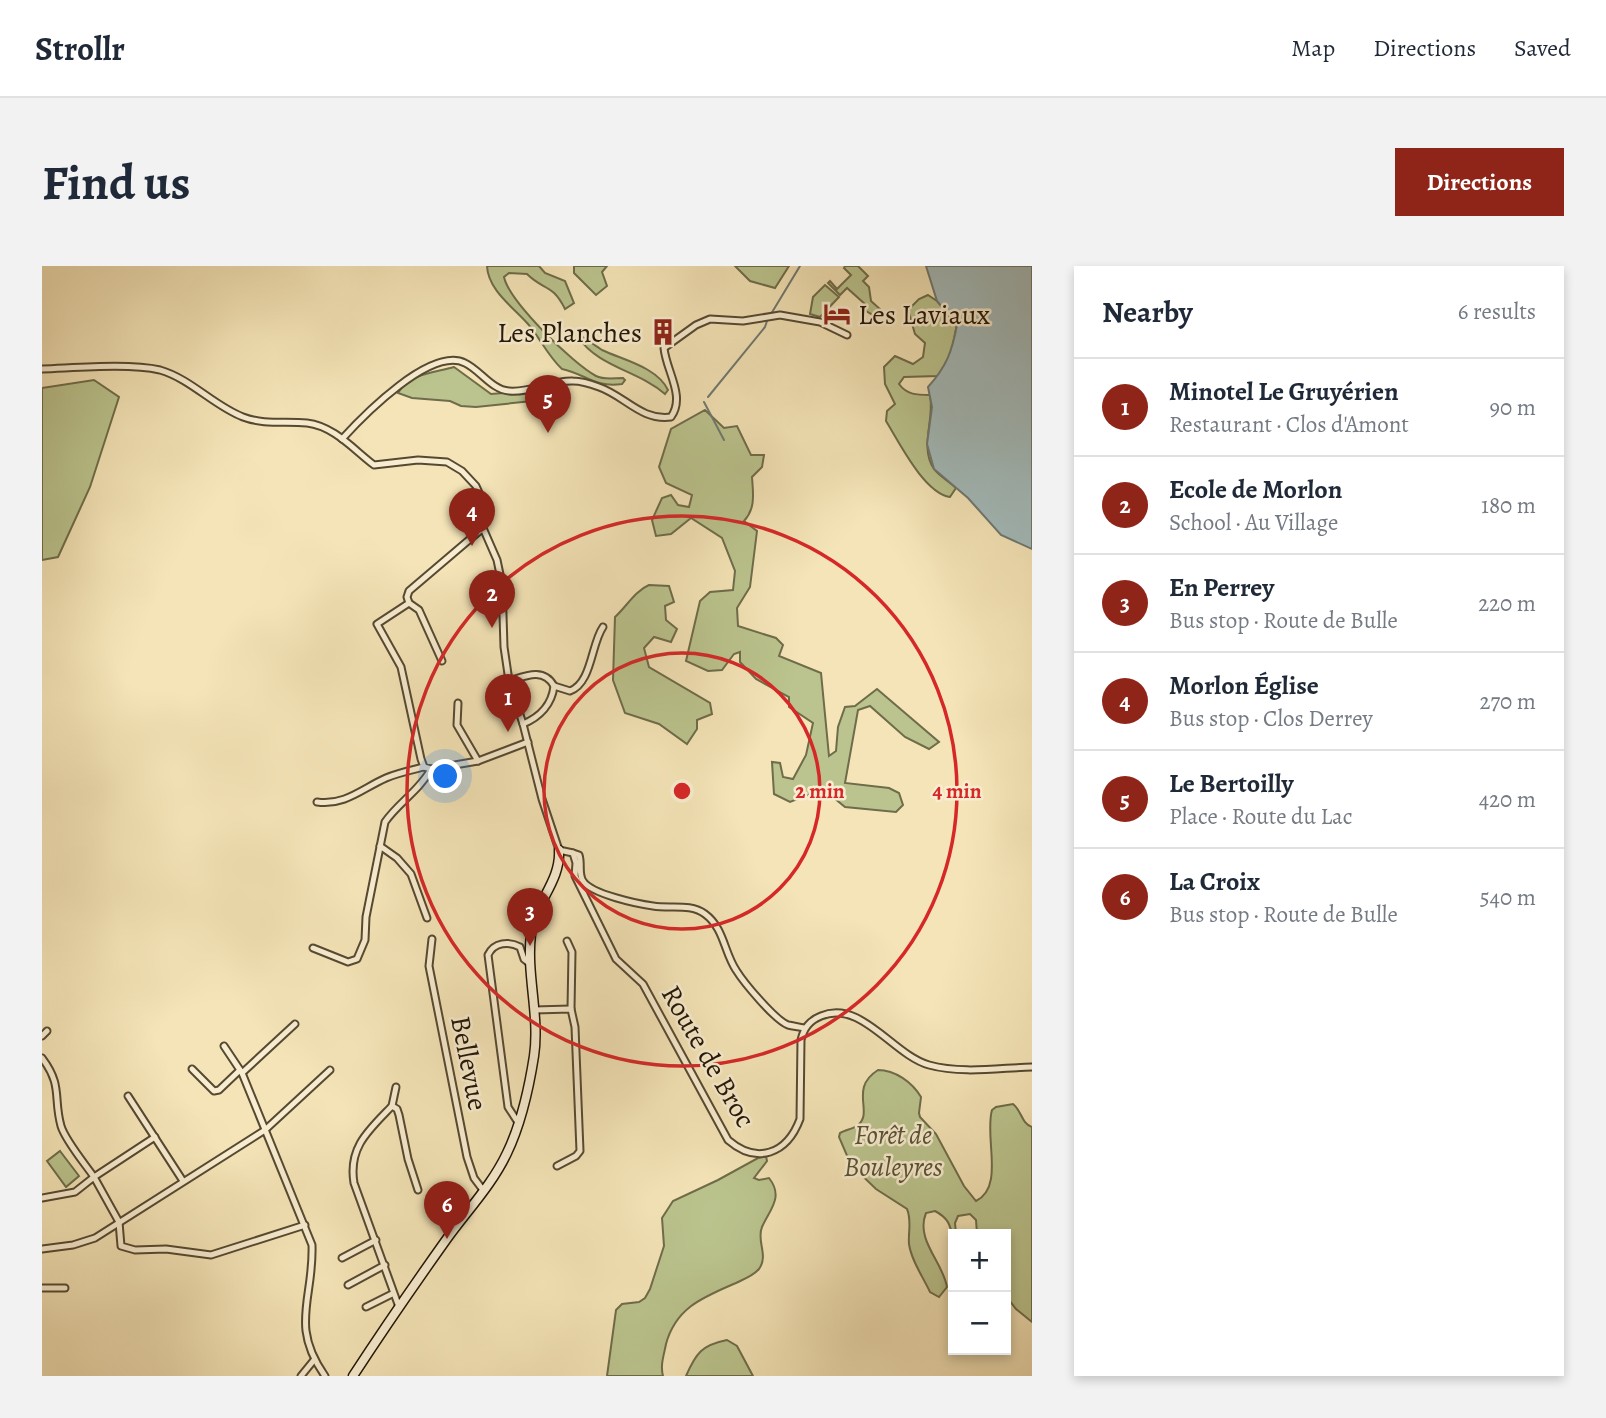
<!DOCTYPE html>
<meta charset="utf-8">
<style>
body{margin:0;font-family:Alegreya,serif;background:#f2f2f3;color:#1f2937}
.controls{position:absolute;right:21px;bottom:21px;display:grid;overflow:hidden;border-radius:0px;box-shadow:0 4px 10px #0003}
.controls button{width:63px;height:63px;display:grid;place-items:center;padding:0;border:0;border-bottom:2px solid #e0e1e3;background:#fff;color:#1f2937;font:35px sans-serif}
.you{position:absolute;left:404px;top:511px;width:24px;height:24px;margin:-18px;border:5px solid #fff;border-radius:50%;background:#1a73e8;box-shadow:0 0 0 10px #1a73e833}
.badge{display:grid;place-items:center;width:46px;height:46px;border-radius:50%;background:#8f2418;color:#fff;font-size:23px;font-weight:700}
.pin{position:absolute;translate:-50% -58px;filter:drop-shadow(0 2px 4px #0008)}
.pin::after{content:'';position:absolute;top:37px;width:24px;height:21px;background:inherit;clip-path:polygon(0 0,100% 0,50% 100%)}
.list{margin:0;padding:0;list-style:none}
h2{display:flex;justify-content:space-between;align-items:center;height:91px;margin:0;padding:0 28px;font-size:30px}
h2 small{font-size:23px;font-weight:400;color:#747a83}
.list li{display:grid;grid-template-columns:46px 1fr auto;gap:21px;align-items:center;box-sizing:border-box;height:98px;padding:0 28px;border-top:2px solid #e0e1e3}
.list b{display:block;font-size:26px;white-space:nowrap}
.list p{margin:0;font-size:23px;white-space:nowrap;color:#747a83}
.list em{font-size:23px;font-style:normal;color:#747a83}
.map{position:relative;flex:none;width:990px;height:1110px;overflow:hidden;border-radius:0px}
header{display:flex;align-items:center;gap:42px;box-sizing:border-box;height:98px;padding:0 35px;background:#fff;border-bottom:2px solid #e0e1e3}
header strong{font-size:33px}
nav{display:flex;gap:38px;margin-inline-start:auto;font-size:24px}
.intro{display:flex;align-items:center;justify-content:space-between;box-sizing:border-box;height:168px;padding:0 42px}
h1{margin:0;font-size:49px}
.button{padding:18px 32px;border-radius:0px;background:#8f2418;color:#fff;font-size:24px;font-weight:700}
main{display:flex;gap:42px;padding:0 42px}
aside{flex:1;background:#fff;border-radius:0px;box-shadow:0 4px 10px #0003}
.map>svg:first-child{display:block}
.green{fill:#bbc48e;stroke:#6e6c4a;stroke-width:2}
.water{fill:#a3bbbb;stroke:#6f7972;stroke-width:2}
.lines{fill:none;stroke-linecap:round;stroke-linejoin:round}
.stream{stroke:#6f7972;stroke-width:2}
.street-casing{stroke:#564932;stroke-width:9}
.secondary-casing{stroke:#211505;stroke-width:11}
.street{stroke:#f8edd0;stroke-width:5}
.secondary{stroke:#f8edd0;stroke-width:8}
.ring{fill:none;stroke:#d62828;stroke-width:3.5}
.labels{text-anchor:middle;stroke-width:5;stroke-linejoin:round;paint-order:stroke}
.poi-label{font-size:28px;fill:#211505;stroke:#f8edd0;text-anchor:start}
.street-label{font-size:28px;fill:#211505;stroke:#f8edd0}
.park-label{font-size:28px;font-style:italic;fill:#575235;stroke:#f8edd0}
.centre{fill:#d62828;stroke:#f8edd0;stroke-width:3.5}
.ring-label{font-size:21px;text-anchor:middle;font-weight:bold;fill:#d62828;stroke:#f8edd0;stroke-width:5;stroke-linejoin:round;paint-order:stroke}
</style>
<header>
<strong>Strollr</strong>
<nav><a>Map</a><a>Directions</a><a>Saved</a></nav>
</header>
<div class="intro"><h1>Find us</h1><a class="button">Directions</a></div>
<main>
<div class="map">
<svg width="990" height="1110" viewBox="0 0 990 1110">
<rect width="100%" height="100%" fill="#f4e4b7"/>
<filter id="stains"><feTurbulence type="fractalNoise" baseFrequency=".00286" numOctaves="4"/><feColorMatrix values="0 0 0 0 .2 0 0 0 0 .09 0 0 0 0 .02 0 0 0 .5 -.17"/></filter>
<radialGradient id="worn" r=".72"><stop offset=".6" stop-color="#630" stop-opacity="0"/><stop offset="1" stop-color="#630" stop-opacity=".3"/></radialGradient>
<!-- green -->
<g class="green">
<path d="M 445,0 L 497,0 L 503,7 L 523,15 L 532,37 L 523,43 C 510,17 502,25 485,8 L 467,7 L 462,11 C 467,35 531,98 554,110 C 562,114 572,112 581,112 L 583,114 L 580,118 C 552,122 544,108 520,103 C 506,90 498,72 486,58 C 471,41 446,24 445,0 Z"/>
<path d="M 532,0 L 565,0 L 560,6 L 565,20 L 554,29 L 532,7 Z"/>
<path d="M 693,0 L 747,0 L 733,22 L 708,15 Z"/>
<path d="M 803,0 L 816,0 L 826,10 L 821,15 L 827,21 L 829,35 L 839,44 L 831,49 L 824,45 L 824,39 L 805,22 L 798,29 L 786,17 L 788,15 L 795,23 L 809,9 L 802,2 Z"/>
<path d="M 783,19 L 797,31 L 778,51 L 768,48 L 771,31 Z"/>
<path d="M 886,29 L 895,35 L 915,58 L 909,88 L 896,110 L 862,111 L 857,118 C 865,129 875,129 888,129 C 893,153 877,181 892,203 C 897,210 908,216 914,222 L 908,231 C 882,227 857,176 844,155 L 845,145 L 853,138 L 843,118 L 842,101 L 853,90 L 871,98 L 881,91 L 883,77 L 873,68 L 866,44 L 877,33 Z"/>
<path d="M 537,69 C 545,73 552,79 560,84 C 581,94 615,101 626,124 L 623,128 C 597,105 556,101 536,71 Z"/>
<path d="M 412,101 L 449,128 L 508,123 L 507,128 L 500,134 L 434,141 L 419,140 L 408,135 L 370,132 L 356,127 C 368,107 392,107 412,101 Z"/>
<path d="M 52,114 L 77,131 L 48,221 L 16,291 L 0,294 L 0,122 Z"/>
<path d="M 663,144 L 682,162 L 695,160 L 709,189 L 722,189 L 720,201 L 710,211 C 711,227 714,242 702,255 L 715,265 L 708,321 L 695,342 L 696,360 L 734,372 L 741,379 L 737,390 L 779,407 L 787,490 L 794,485 L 796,461 L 803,441 L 813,440 L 835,423 L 897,476 L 887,483 L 863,471 L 828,440 L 816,444 L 803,517 L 847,522 L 857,527 L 861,539 L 854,546 L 803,541 L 781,523 L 748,536 L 732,528 L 730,496 L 738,497 L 741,511 L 751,513 L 764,489 L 771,457 L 747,441 L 747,431 L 714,413 L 698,396 L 698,386 L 692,388 L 680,404 L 666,405 L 644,395 L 658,335 L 668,326 L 691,324 L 693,305 L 680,272 L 649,252 L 629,268 L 614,270 L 610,254 L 620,232 L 629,229 L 636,239 L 647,241 L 650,229 L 624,217 L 617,201 L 629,163 Z"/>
<path d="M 607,319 L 627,320 L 632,336 L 623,340 L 624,354 L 635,363 L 629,376 L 612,371 L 602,382 L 607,401 L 668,437 L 670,448 L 655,454 L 655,463 L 645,478 L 617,458 L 583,447 L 571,414 L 573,351 C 585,340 593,325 607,319 Z"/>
<path d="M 836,804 C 853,804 870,816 879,831 L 877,847 L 878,851 L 894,868 L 922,920 L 934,935 C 963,921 942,871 950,844 L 954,841 L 971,838 C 980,845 979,857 990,861 L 990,1056 L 974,1043 L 964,1030 L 964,968 L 935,968 L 934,954 L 928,948 L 916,950 L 913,957 L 914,968 L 911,968 L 911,972 C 908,958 906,952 893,945 L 884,947 C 873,974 901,996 905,1021 L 897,1031 L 888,1026 C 881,1011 869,994 867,978 C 866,966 870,955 865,943 L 834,923 L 809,899 L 797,871 L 798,867 C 803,864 810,863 815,860 C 833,847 806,823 836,804 Z"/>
<path d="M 18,885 L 37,910 L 24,921 L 5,895 Z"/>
<path d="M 724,890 L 725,895 L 712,912 L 717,914 L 727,912 C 742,931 728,943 720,961 C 714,975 727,989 717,1003 C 711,1010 702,1013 694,1017 C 662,1031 634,1041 624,1078 C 622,1089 618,1099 621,1110 L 565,1110 L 574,1044 L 580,1038 L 597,1036 L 603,1032 L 608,1023 L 622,980 L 620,952 L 631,935 L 676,914 L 716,892 Z"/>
<path d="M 685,1074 L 695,1080 L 711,1110 L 644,1110 C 654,1087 660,1079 685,1074 Z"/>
</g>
<!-- water -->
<path class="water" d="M 884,0 L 990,0 L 990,283 L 959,269 L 926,232 L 892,203 L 885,178 L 890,141 L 886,121 C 905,100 910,85 915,59 L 895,35 Z"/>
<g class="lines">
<!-- stream -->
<g class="stream">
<path d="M 729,48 L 758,0"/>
<path d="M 666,131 L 723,61 L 725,55"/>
<path d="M 662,136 L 682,174"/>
</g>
<defs>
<g id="street">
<path d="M 0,103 C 32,102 87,97 118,104 C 149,113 172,140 201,151 C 222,159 244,155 265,157 C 292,160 312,184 332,199 L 376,194 L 405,196 L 420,205 L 434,220 L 444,242 L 441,262 L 455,294 L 460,318 L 462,381 L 467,415 L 481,458 L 500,533 L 517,584 L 531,587 L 534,597 L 533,610 L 574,693 L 601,718 L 686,874 C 715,899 745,888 758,853 L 759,774 C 762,762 767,755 779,750 C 819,733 851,789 887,799 C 920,808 956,802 990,801"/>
<path d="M 300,173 C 321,150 389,80 423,97 C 438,104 450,124 467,125 C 489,127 510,114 531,115 C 539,115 549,118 557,121 C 583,130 599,155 629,151 C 644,130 624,105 622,82 L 654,59 L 668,53 L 701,55 L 738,49 L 778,56 L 805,69"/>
<path d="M 367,337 L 377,344 L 400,395"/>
<path d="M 467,415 C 483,410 502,401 512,420 C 510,438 498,451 481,458"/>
<path d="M 512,420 L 528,425 C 550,417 549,378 561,361"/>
<path d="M 416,437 L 415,459 L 436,495"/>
<path d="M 389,503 L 382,501 L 379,493 L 359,401 L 335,358 L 367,337 L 365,331 L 367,325 L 441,262"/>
<path d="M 275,536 C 303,540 321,522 344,512 C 356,507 370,504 382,501"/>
<path d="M 338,580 L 355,592 L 369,608 L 385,652"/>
<path d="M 531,587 L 537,589 C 540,598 536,608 541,615 C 549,628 596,638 611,640 C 629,643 648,637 663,648 C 682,662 682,686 694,704 C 702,717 733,754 746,759 C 751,760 757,761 762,762"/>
<path d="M 390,673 L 387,700 L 425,891 L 432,912 L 441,924"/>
<path d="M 525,675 L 530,686 L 529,743"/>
<path d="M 271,682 L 306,696 L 315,693 L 323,674 L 324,651 L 343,556 C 356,537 378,524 389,503 L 436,495 L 486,476"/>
<path d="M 492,744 L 529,743 L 533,761 L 538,885 L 534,890 L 515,900"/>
<path d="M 0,770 L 5,765"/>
<path d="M 182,780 L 200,807 L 270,979 C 272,1033 247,1059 283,1110"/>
<path d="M 0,792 C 21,820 11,831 19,860 C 23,874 43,898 52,911 L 113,871"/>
<path d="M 150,803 L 172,825 L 177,824 L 198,804"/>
<path d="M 200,807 L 253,758"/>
<path d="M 86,830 L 141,915"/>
<path d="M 350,840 L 354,821"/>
<path d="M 477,858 L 466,841 L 446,689 C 452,676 467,675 478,681 L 482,693 L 487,697"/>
<path d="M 0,932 L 33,926 L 52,911 L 77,956 L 79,980 L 93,984 L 124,983 L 169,989 L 263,959"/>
<path d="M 0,983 L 31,979 L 53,972 L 223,864 L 288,804"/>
<path d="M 300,992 L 334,974"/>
<path d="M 306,1019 L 343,999"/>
<path d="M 0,1022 L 23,1022"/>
<path d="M 324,1041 L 350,1028"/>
<path d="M 357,1041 L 312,917 C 306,881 327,864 350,840 L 355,843 L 357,849 L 366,893 L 376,924"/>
<path d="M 259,1110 L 272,1094"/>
</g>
<path id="secondary" d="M 311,1110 C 341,1064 372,1019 404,974 C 424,946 450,919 465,887 C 479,858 487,822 492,790 C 498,750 484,708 489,668 C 492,637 519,616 517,584"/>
</defs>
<!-- street casing -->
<use href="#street" class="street-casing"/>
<!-- secondary casing -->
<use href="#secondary" class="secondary-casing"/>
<!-- street -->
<use href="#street" class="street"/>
<!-- secondary -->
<use href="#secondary" class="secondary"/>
</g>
<!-- distance rings -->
<g class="ring">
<circle cx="640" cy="525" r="138"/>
<circle cx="640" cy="525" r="275"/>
</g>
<!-- icons -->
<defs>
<symbol id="hotel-bare" viewBox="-9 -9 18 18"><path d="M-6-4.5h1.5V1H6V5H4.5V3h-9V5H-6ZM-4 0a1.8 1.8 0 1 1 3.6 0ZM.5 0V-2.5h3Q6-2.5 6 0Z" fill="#8f2418" stroke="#f8edd0" stroke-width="2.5" paint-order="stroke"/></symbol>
<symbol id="building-bare" viewBox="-9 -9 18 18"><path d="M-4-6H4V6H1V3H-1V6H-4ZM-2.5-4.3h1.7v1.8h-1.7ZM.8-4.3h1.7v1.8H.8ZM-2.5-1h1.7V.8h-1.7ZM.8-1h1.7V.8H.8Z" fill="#8f2418" stroke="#f8edd0" stroke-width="2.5" paint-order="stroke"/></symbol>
</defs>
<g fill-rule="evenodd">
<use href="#hotel-bare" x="776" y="29" width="38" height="38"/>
<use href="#building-bare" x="602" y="47" width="38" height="38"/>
</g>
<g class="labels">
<!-- poi labels -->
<g class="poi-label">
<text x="816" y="58">Les Laviaux</text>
<text x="600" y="76" text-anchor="end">Les Planches</text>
</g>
<!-- street labels -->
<g class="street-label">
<text transform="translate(667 790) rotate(60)" y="10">Route de Broc</text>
<text transform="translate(428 797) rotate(79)" y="10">Bellevue</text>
</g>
<!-- park labels -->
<g class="park-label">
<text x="851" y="878">Forêt de<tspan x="851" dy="32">Bouleyres</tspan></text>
</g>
</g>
<circle cx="640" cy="525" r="10" class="centre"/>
<g class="ring-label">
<text x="778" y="532">2 min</text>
<text x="915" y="532">4 min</text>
</g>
<rect width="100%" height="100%" filter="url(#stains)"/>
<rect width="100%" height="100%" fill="url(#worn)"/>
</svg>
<div class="controls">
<button>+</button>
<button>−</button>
</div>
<div class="you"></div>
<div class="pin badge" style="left:466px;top:466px">1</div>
<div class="pin badge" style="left:450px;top:362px">2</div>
<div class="pin badge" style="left:488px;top:680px">3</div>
<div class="pin badge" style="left:430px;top:280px">4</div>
<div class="pin badge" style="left:506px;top:167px">5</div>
<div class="pin badge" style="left:405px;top:973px">6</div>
</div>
<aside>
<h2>Nearby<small>6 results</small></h2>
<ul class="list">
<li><span class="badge">1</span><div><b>Minotel Le Gruyérien</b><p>Restaurant · Clos d'Amont</p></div><em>90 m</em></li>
<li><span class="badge">2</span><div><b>Ecole de Morlon</b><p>School · Au Village</p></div><em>180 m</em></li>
<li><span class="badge">3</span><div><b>En Perrey</b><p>Bus stop · Route de Bulle</p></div><em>220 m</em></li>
<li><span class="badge">4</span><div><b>Morlon Église</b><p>Bus stop · Clos Derrey</p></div><em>270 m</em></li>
<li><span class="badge">5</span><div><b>Le Bertoilly</b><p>Place · Route du Lac</p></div><em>420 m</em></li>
<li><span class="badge">6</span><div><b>La Croix</b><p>Bus stop · Route de Bulle</p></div><em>540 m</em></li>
</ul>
</aside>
</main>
